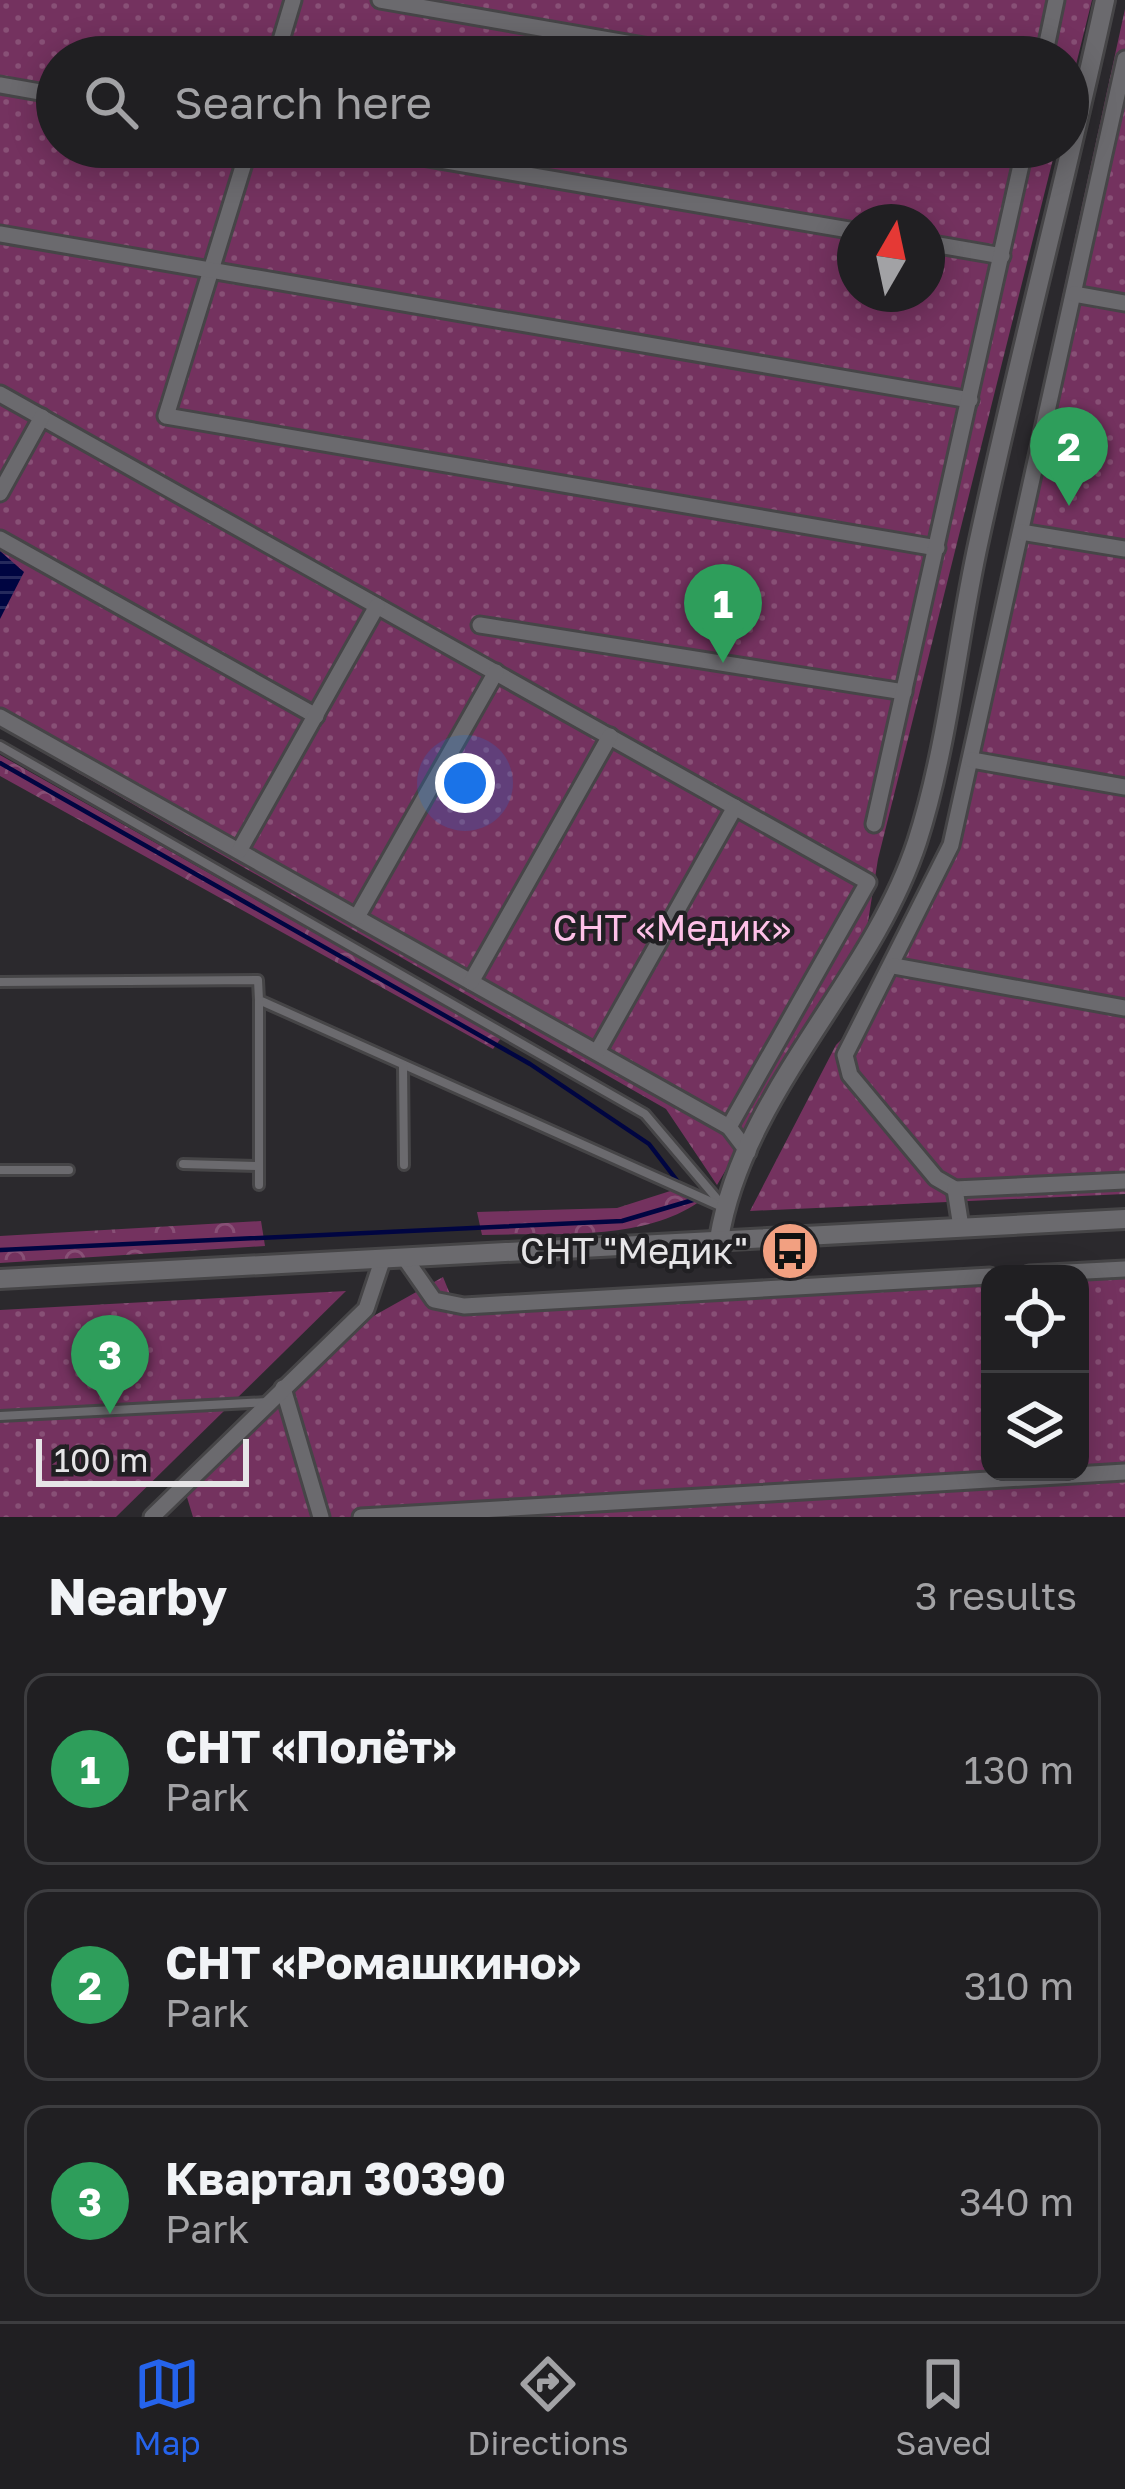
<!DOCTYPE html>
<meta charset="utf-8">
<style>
body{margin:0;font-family:"Golos Text",sans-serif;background:#28272a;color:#f1f3f6}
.controls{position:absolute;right:36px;bottom:36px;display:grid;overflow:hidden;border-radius:24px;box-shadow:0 6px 30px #0003}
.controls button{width:108px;height:108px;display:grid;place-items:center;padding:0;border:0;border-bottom:3px solid #3d3d40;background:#201f22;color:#f1f3f6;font:60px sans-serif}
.compass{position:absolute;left:837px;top:204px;width:108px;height:108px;border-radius:50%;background:#201f22;box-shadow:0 6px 30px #0003;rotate:9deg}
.scale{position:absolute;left:36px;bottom:30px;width:213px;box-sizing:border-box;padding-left:12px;border:6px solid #e6e5e7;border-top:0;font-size:33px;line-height:42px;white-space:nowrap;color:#e6e5e7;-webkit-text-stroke:9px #212023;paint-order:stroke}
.you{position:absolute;left:465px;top:783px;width:42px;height:42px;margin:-30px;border:9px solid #fff;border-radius:50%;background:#1a73e8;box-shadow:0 0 0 18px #1a73e833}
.badge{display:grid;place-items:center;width:78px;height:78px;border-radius:50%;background:#2563eb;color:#fff;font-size:39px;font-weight:700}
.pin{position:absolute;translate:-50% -99px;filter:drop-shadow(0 3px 6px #0008)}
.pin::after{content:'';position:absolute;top:63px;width:42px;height:36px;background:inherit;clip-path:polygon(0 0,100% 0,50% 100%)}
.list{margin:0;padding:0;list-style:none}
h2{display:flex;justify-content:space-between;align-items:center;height:156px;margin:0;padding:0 48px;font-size:51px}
h2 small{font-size:39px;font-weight:400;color:#a2a2a5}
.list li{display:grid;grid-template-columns:78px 1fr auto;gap:36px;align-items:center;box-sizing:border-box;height:192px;margin:0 24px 24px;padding:0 24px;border:3px solid #3d3d40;border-radius:24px}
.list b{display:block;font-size:45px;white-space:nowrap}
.list p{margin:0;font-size:39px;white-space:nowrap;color:#a2a2a5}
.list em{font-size:39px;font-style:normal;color:#a2a2a5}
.icon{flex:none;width:66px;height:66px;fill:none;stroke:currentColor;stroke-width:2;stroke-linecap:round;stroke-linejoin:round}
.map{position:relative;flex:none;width:1125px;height:1517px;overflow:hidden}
.search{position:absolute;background:#201f22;box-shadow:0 6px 30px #0003;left:36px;right:36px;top:36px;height:132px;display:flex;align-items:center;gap:30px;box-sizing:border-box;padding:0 42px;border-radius:66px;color:#a2a2a5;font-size:45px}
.sheet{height:804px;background:#201f22}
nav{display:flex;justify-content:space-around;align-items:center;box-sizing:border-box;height:168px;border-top:3px solid #3d3d40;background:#201f22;font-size:33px;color:#a2a2a5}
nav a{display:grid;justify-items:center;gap:6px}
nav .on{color:#2563eb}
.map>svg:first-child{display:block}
.grass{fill:url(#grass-dots);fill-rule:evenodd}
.forest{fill:url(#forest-crowns)}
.water{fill:url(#water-rules)}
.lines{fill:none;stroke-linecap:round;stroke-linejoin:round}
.stream{stroke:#000541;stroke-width:4.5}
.service-casing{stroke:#464547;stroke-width:14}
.minor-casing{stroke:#464547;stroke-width:21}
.tertiary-casing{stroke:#464547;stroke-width:24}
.service{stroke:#6b6a6e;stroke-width:8}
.minor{stroke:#6b6a6e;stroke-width:15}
.tertiary{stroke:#6b6a6e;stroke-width:18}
.labels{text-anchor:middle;stroke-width:9;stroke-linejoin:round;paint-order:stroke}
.park-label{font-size:36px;fill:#fec1e8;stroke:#212023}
.poi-label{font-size:36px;fill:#e6e5e7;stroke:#212023;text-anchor:end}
</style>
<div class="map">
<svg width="1125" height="1517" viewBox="0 0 1125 1517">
<defs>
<pattern id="grass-dots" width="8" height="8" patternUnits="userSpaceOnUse" patternTransform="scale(3)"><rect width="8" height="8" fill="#74325f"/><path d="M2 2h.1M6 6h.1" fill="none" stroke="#885076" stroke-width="1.8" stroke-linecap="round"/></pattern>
<pattern id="forest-crowns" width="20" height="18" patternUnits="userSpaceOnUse" patternTransform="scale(3)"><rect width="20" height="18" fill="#74325f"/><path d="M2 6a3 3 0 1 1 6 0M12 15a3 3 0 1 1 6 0" fill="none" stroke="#885076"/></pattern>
<pattern id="water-rules" width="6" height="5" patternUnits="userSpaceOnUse" patternTransform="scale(3)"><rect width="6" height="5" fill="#000541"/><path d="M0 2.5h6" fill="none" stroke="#25295c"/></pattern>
</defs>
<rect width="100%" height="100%" fill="#2b292d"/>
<!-- grass -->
<g class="grass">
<path d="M 0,0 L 1092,0 L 1068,97 L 1068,57 L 57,57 L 57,147 L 1056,147 L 878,859 L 867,928 L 717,1185 L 666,1109 L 0,728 ZM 855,222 L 927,222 L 927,294 L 855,294 Z"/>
<path d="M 1125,9 L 1125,1194 L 750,1211 L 836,1045 L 854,1027 L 942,847 Z"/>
<path d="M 1125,1261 L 1125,1517 L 193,1517 L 186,1494 L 361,1323 L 443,1277 L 452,1299 ZM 990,1274 L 1080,1274 L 1080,1472 L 990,1472 Z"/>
<path d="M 346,1291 L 116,1517 L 0,1517 L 0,1310 Z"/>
</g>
<!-- forest -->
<g class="forest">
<path d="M 0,755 L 501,1038 L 493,1049 L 0,776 Z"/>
<path d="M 686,1186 L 703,1199 C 645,1243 552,1232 482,1235 L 477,1212 L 617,1208 Z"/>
<path d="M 261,1221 L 265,1246 L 0,1263 L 0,1236 Z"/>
</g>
<!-- water -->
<path class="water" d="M 0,551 L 24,572 L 0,619 Z"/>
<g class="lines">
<!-- stream -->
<g class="stream">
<path d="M 0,763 L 530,1064 L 649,1144 L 682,1187"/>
<path d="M 0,1250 L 622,1221 L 693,1200 L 689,1196"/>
</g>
<defs>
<g id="service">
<path d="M 0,746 L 645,1114 L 724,1207"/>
<path d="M 0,982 L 258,980 L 259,1000 L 718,1205"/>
<path d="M 403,1065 L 404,1165"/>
<path d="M 183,1164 L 259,1166"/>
<path d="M 0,1170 L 69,1170"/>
<path d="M 259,1185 L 259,1001"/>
<path d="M 0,1416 L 268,1402"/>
</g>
<g id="minor">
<path d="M 380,0 L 707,57"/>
<path d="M 276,57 L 293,0"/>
<path d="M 1044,57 L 1056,0"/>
<path d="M 1125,59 L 951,845 L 845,1055 L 850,1075 L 936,1178 L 955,1189 L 1125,1181"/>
<path d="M 0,85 L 57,95"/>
<path d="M 249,147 L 166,416 L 937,548"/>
<path d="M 364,147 L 855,231"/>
<path d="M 0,234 L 970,400"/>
<path d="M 927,243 L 1002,256"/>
<path d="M 1074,294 L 1125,303"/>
<path d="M 0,394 L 868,882 L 729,1127"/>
<path d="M 0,493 L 42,417"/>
<path d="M 1021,532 L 1125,549"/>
<path d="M 0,539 L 316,716"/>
<path d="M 480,625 L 904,692"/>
<path d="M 0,717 L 729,1127 L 748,1152"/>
<path d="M 972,760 L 1125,787"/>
<path d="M 874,824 L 1025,147"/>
<path d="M 239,851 L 377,606"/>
<path d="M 357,917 L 496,672"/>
<path d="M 894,966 L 1125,1008"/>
<path d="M 471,982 L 610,736"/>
<path d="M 597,1052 L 735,807"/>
<path d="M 955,1189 L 961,1227"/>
<path d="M 404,1257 L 434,1300 L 464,1306 L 990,1276"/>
<path d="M 1029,1274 L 1125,1269"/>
<path d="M 283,1388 L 321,1517"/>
<path d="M 152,1517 L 366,1309 L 383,1258"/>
<path d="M 361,1517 L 1125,1472"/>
</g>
<g id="tertiary">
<path d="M 719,1239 C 743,1092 871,982 917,842 C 948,746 957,639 979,540 C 1018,359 1066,180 1105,0"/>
<path d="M 0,1279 L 1125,1219"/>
</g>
</defs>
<!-- service casing -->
<use href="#service" class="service-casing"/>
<!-- minor casing -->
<use href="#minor" class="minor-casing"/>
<!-- tertiary casing -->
<use href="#tertiary" class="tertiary-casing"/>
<!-- service -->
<use href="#service" class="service"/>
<!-- minor -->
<use href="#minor" class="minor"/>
<!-- tertiary -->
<use href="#tertiary" class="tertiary"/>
</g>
<!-- icons -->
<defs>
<symbol id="bus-disc" viewBox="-11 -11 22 22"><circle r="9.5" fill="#f2a081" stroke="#212023"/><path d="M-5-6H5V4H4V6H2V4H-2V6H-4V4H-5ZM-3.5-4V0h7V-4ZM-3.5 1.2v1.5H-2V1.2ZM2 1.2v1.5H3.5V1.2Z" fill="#111"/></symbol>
</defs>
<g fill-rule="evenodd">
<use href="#bus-disc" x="757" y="1218" width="66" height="66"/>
</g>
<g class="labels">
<!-- park labels -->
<g class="park-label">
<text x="672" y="941">СНТ «Медик»</text>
</g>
<!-- poi labels -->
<g class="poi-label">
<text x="748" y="1264">СНТ "Медик"</text>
</g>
</g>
</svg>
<div class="controls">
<button><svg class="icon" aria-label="locate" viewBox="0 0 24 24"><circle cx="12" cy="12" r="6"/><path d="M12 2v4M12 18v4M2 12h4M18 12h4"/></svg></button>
<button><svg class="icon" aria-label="layers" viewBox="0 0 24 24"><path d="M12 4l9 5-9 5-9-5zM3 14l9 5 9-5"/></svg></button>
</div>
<svg class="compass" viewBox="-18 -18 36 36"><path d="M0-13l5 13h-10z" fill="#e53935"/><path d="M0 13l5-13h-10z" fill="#a2a2a5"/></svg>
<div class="scale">100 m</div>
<div class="you"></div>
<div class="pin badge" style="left:723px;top:663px;background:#2e9e5b">1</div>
<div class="pin badge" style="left:1069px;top:506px;background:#2e9e5b">2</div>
<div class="pin badge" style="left:110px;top:1414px;background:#2e9e5b">3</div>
<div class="search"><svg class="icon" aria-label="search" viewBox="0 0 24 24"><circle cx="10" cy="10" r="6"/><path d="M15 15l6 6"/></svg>Search here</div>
</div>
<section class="sheet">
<h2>Nearby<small>3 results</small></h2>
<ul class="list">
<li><span class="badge" style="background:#2e9e5b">1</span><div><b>СНТ «Полёт»</b><p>Park</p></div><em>130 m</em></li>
<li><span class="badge" style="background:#2e9e5b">2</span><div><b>СНТ «Ромашкино»</b><p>Park</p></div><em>310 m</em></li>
<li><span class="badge" style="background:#2e9e5b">3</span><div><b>Квартал 30390</b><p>Park</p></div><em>340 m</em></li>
</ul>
</section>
<nav>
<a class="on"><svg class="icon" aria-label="map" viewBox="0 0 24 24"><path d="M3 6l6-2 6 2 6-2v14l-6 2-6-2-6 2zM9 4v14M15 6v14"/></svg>Map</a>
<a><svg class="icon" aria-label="directions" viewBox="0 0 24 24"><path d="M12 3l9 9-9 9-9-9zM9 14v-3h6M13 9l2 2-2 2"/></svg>Directions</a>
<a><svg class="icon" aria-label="saved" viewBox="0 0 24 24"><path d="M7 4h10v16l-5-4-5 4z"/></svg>Saved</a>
</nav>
